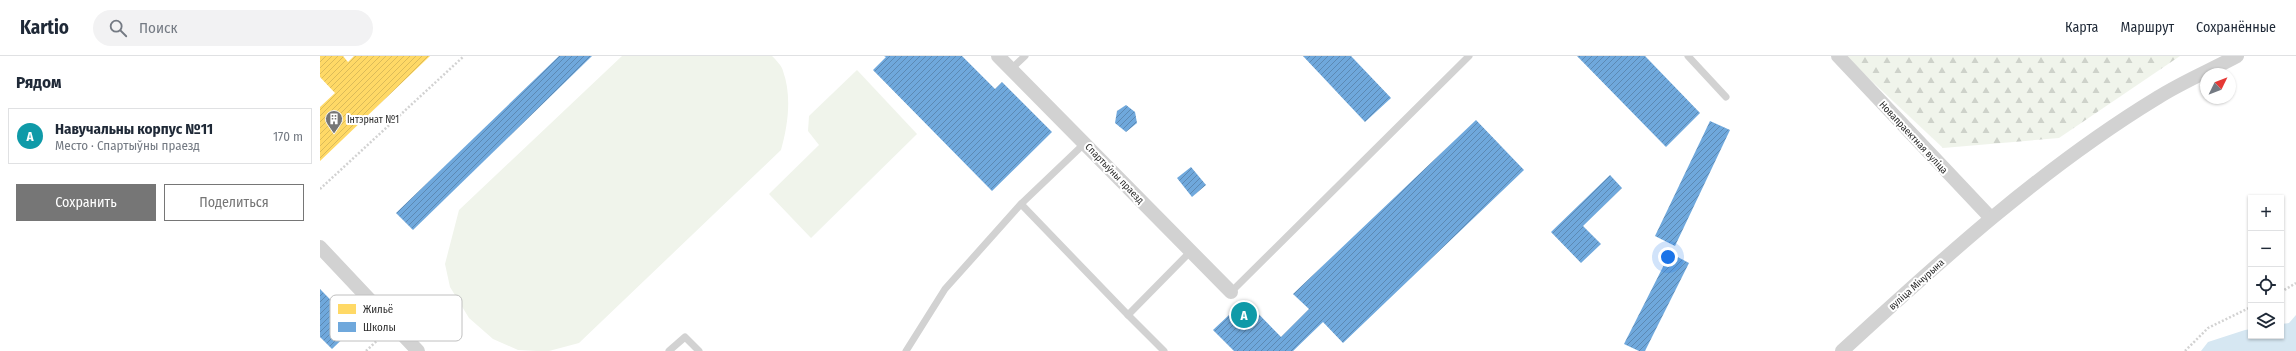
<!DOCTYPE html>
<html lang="ru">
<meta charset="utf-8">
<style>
body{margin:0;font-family:"Fira Sans Condensed",sans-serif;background:#f2f2f3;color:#1f2937}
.controls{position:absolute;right:12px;bottom:12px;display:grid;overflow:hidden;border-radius:0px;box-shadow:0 1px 3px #0004}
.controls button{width:36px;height:36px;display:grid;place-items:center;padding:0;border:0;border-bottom:1px solid #e0e1e3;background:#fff;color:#1f2937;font:20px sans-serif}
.compass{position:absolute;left:1880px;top:12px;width:36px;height:36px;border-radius:50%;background:#fff;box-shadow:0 1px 3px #0004;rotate:47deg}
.you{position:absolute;left:1348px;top:201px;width:14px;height:14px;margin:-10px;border:3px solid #fff;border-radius:50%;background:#1a73e8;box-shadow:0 0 0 6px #1a73e833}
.badge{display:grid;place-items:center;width:26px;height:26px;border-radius:50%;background:#767676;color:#fff;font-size:13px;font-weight:700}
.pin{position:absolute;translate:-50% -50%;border:2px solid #fff;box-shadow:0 1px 4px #0006}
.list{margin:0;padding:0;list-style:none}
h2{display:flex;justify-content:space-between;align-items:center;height:52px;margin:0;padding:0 16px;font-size:17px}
h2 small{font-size:13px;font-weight:400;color:#747a83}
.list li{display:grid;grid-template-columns:26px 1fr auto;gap:12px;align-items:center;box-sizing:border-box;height:56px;margin:0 8px 8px;padding:0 8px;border:1px solid #e0e1e3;border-radius:0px}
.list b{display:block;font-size:15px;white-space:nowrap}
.list p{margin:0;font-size:13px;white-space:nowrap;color:#747a83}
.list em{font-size:13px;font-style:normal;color:#747a83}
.actions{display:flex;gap:8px;padding:12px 16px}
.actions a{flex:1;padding:9px 0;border:1px solid #767676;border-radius:0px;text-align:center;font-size:14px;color:#767676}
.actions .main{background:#767676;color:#fff}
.icon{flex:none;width:22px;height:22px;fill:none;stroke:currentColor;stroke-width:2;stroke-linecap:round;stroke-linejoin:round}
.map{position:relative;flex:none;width:1976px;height:295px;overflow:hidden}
header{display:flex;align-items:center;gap:24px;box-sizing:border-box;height:56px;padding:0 20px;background:#fff;border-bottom:1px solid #e0e1e3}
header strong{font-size:19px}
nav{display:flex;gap:22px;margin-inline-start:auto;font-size:14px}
.search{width:280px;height:36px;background:#f2f2f3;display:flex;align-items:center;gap:10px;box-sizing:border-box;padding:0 14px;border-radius:22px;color:#747a83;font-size:15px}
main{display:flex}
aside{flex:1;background:#fff}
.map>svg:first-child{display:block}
.forest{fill:url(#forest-firs)}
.pitch{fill:#f0f4eb}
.water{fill:#d6e7f2}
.homes{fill:url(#homes-hatch)}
.schools{fill:url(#schools-hatch)}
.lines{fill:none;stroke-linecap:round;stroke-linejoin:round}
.path{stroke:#d2d2d2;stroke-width:2.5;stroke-dasharray:2 2;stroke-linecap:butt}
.lane{stroke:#d2d2d2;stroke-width:7}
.street{stroke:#d2d2d2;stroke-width:14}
.labels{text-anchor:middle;stroke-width:4;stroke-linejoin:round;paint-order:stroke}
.poi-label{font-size:10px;fill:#2d2d2d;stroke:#fff;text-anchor:start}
.street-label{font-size:10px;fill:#2d2d2d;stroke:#fff}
.key{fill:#fff;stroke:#c0c0c0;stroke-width:1}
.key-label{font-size:11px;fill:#2d2d2d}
</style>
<header>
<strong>Kartio</strong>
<div class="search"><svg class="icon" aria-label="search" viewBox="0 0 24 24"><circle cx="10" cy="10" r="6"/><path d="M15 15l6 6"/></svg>Поиск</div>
<nav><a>Карта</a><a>Маршрут</a><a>Сохранённые</a></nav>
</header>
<main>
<aside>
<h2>Рядом<small></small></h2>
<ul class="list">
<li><span class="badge" style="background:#0f9aa8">A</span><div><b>Навучальны корпус №11</b><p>Место · Спартыўны праезд</p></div><em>170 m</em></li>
</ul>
<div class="actions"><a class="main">Сохранить</a><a>Поделиться</a></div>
</aside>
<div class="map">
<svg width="1976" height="295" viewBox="0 0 1976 295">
<defs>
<pattern id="forest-firs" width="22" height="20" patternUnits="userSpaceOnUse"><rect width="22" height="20" fill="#f0f4eb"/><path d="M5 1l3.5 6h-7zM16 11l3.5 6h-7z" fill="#ced2ca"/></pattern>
<pattern id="homes-hatch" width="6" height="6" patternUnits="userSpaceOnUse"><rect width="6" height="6" fill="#ffd966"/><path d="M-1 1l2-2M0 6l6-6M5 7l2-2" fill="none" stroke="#dbbb59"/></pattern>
<pattern id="schools-hatch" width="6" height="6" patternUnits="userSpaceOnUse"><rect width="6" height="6" fill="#6fa8dc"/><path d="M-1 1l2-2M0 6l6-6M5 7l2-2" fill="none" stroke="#5c89b3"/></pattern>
</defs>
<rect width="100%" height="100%" fill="#fff"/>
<!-- forest -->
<path class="forest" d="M 1525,0 L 1860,0 L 1739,82 L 1623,92 Z"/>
<!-- pitch -->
<g class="pitch">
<path d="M 302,0 L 452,0 C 456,4 462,10 463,15 C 472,40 468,69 461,94 L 259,287 L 229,295 L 217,295 L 198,294 L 173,283 L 149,262 L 130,231 L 125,208 L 139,154 Z"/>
<path d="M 537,14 L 597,78 L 491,182 L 449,138 L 499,89 L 488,75 L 489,60 Z"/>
</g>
<!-- water -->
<path class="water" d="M 1976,259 L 1976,295 L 1881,295 L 1888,286 L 1925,274 L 1931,273 L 1931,280 L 1961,280 L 1961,268 L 1969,267 Z"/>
<!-- homes -->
<path class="homes" d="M 0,0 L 23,0 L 28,6 L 34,0 L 110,0 L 0,105 L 0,51 L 15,37 L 0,21 Z"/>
<!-- schools -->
<g class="schools">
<path d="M 239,0 L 272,0 L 93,174 L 76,157 Z"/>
<path d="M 564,0 L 642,0 L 675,33 L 682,26 L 732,76 L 672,135 L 553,14 L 566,1 Z"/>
<path d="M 983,0 L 1031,0 L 1071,42 L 1045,66 Z"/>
<path d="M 1257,0 L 1325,0 L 1380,57 L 1346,91 Z"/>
<path d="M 806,49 L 815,56 L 817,67 L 806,76 L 795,67 L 797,55 Z"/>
<path d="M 1156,64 L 1204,114 L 1023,287 L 1003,266 L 973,295 L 914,295 L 893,274 L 925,244 L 961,281 L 989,253 L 973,238 Z"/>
<path d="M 1390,65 L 1410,74 L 1355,190 L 1335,180 Z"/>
<path d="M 871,111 L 886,129 L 872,141 L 857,122 Z"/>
<path d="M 1290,119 L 1302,132 L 1263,170 L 1281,188 L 1261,207 L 1231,176 Z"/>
<path d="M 1350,197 L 1369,207 L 1325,295 L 1319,295 L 1304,288 Z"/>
<path d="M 0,233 L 36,270 L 12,293 L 0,281 Z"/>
</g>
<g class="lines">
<!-- path -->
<g class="path">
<path d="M 0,133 L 144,0"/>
<path d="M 1961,236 L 1976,227"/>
<path d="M 46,295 L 63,279"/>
<path d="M 1865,295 L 1888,272 L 1931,251"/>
</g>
<!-- lane -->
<g class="lane">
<path d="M 1368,0 L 1406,41"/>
<path d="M 691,13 L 705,0"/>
<path d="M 765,87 L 701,148 L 808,259"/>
<path d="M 911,236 L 1149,0"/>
<path d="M 349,295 L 365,281 L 379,295"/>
<path d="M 586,295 L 625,233 L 701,148"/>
<path d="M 844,295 L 808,259 L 871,195"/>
</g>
<!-- street -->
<g class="street">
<path d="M 678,0 L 911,236"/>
<path d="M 1518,0 L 1670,161"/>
<path d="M 0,191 L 98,295"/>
<path d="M 1522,295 C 1621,204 1722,112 1837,42 C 1862,26 1891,14 1917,0"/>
</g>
</g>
<!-- icons -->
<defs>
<symbol id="building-pin" viewBox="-11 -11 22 30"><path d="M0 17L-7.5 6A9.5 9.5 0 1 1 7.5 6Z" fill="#767676" stroke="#fff"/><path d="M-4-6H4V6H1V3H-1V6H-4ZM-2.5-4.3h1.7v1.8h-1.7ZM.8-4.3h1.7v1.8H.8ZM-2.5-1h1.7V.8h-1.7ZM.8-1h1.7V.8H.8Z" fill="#fff"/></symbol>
</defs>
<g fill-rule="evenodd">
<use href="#building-pin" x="4" y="53" width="20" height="27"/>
</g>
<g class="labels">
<!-- poi labels -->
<g class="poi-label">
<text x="27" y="67">Інтэрнат №1</text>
</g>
<!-- street labels -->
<g class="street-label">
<text transform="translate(1594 81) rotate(47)" y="4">Новапраектная вуліца</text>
<text transform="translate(795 117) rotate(46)" y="4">Спартыўны праезд</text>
<text transform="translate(1596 228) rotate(-42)" y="4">вуліца Мічурына</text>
</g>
</g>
<!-- legend -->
<rect x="10" y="239" width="132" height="46" rx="6" class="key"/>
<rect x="18" y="248" width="18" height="10" fill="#ffd966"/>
<rect x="18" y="266" width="18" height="10" fill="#6fa8dc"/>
<g class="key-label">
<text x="43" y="257">Жильё</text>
<text x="43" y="275">Школы</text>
</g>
</svg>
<div class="controls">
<button>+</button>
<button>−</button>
<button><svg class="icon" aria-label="locate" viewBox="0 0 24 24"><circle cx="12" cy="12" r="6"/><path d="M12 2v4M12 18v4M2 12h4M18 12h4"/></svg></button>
<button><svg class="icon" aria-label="layers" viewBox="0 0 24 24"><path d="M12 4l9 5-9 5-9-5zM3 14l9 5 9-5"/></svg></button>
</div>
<svg class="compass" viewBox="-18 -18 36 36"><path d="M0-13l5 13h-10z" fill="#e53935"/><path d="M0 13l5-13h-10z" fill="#747a83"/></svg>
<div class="you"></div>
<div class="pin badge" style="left:924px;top:259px;background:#0f9aa8">A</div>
</div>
</main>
